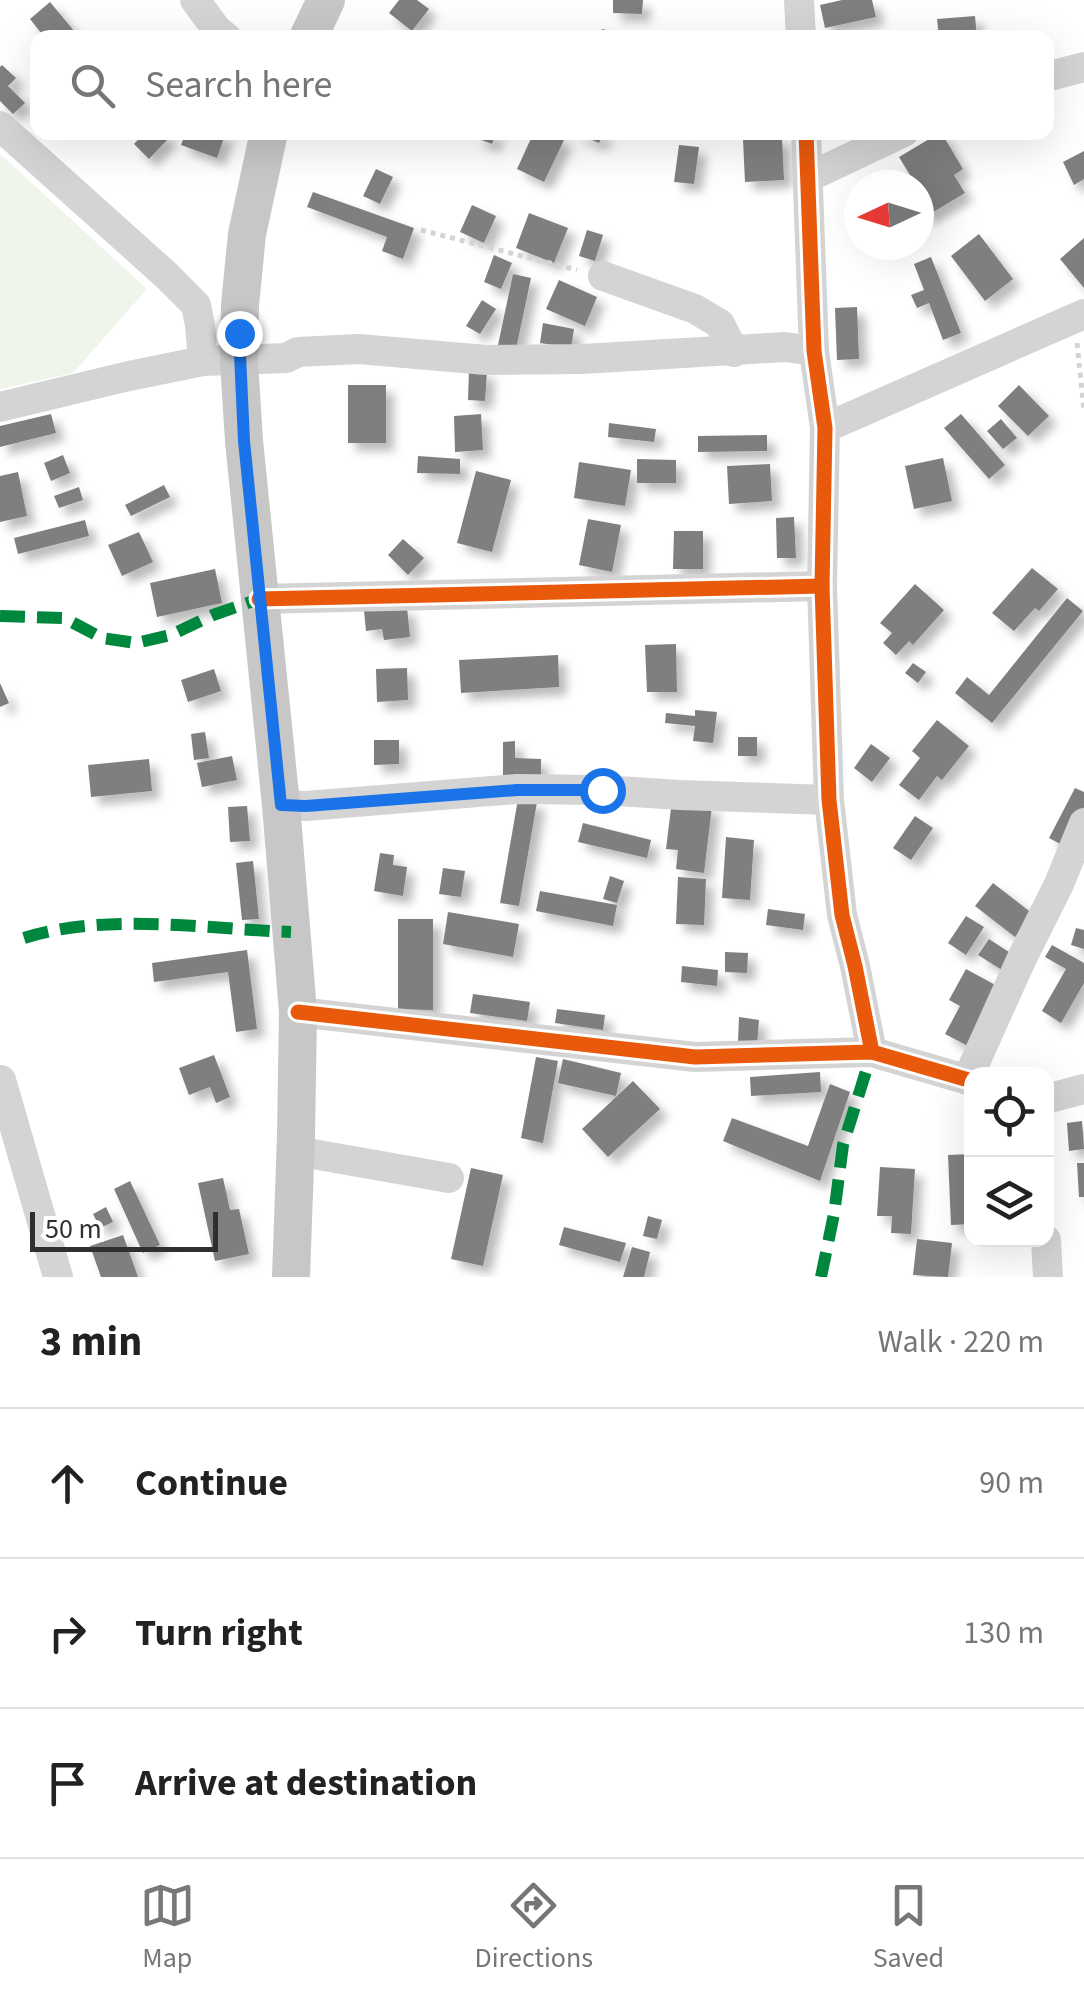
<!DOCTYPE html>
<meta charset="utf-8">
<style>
body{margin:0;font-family:"Source Sans 3",sans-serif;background:#f2f2f2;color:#222}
.controls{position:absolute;right:30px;bottom:30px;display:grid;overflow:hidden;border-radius:20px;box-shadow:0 10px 40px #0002}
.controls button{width:90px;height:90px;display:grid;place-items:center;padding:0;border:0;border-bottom:2px solid #e0e0e0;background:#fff;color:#222;font:50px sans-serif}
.compass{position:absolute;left:844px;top:170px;width:90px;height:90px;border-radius:50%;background:#fff;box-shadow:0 10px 40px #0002;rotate:266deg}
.scale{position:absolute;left:30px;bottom:25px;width:188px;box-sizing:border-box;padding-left:10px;border:5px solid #2f2f2f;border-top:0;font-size:28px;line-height:35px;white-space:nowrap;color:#2f2f2f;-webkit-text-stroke:8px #fff;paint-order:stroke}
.stop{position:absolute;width:30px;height:30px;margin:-22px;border:8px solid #1a73e8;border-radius:50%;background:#fff}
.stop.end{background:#1a73e8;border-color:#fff;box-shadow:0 2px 10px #0008}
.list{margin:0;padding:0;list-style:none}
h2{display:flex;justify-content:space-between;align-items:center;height:130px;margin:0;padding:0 40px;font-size:42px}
h2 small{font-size:32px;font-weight:400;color:#767676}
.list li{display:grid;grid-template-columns:65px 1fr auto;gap:30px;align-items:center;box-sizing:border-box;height:150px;padding:0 40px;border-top:2px solid #e0e0e0}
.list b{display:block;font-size:38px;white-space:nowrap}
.list em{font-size:32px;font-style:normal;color:#767676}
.icon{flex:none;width:55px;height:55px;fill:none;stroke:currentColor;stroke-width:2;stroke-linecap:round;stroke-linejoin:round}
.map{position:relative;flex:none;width:1084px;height:1277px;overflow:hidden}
.search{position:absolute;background:#fff;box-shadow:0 10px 40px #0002;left:30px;right:30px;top:30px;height:110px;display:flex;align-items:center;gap:25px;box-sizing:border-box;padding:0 35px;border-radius:20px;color:#767676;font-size:38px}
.sheet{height:580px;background:#fff}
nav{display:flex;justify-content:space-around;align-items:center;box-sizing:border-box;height:140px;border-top:2px solid #e0e0e0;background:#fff;font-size:28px;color:#767676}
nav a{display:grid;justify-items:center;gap:5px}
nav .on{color:#787878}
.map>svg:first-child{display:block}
.green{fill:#eff5eb}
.building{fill:#7f7f7f;filter:url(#shadow)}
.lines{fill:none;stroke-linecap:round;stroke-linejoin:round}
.path{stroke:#d4d4d4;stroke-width:5;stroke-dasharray:5 5;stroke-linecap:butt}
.minor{stroke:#d4d4d4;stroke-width:30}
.major{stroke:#c7c7c7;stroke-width:38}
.quiet{stroke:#00873e;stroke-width:12;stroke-dasharray:25 12;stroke-linecap:butt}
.cycleway-casing{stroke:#fff;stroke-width:21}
.cycleway{stroke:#e8590c;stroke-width:15}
.route{stroke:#1a73e8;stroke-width:12}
</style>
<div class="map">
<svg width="1084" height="1277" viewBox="0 0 1084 1277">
<defs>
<filter id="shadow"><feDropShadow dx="8" dy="8" stdDeviation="5" flood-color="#0004"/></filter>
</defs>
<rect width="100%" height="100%" fill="#fff"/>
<!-- green -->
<path class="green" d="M 0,154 L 147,289 L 73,373 L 0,389 Z"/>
<!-- building -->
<g class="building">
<path d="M 399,0 L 417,0 L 429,9 L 412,31 L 389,13 Z"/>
<path d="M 613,0 L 643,0 L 642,14 L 613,13 Z"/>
<path d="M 842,0 L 872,0 L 876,17 L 825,28 L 820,5 Z"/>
<path d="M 50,2 L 80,38 L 45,38 L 30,19 Z"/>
<path d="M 975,16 L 977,38 L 939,38 L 937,19 Z"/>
<path d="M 602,29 L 632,36 L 632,38 L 600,38 Z"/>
<path d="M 2,65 L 16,78 L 8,86 L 25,103 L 13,114 L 0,101 L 0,67 Z"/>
<path d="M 145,132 L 164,132 L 169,138 L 149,159 L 134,144 Z"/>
<path d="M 186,132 L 226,132 L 217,158 L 181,145 Z"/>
<path d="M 478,132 L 496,132 L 492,144 L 476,138 Z"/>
<path d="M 534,132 L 548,132 L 564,140 L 544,182 L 517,169 Z"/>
<path d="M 573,132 L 604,132 L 599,143 Z"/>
<path d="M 941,132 L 963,169 L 954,175 L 965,193 L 925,217 L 919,207 L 919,185 L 916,185 L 899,157 Z"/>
<path d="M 782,137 L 784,180 L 745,182 L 743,139 Z"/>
<path d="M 679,145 L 699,147 L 694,184 L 674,182 Z"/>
<path d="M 1084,151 L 1084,179 L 1074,185 L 1063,162 Z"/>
<path d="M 376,169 L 393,177 L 380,204 L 363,196 Z"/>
<path d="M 313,192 L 414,228 L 403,259 L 382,251 L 387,237 L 307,207 Z"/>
<path d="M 472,205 L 496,216 L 484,243 L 460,232 Z"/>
<path d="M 529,213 L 568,228 L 554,263 L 516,248 Z"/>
<path d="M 587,230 L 603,235 L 595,261 L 579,256 Z"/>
<path d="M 979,234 L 1013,279 L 985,301 L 951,256 Z"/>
<path d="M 1084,238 L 1084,288 L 1060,259 Z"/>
<path d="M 494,255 L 512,263 L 501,289 L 484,282 Z"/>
<path d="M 931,257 L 961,333 L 943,340 L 929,303 L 917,308 L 911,295 L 924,290 L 914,264 Z"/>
<path d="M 513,274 L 531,278 L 516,349 L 498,345 Z"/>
<path d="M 559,280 L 597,297 L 585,326 L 546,309 Z"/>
<path d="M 482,300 L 496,309 L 480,334 L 466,326 Z"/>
<path d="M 857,307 L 859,359 L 837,360 L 835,308 Z"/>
<path d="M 543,323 L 574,329 L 571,348 L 540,343 Z"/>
<path d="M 469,370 L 487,371 L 485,401 L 468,400 Z"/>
<rect x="348" y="385" width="38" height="58"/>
<path d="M 1019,385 L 1049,416 L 1028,436 L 998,406 Z"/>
<path d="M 51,414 L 56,433 L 0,447 L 0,426 Z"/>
<path d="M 481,414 L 483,450 L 455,452 L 454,416 Z"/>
<path d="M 961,414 L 1005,465 L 989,479 L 944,428 Z"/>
<path d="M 1001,419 L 1017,438 L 1003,449 L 987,431 Z"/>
<path d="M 609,423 L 656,429 L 654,442 L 608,437 Z"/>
<path d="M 767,435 L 767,451 L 698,452 L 698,436 Z"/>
<path d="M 63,455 L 70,473 L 51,481 L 44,463 Z"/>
<path d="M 418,456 L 460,459 L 460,474 L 417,473 Z"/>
<path d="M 943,458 L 952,501 L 914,509 L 905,466 Z"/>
<path d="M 637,459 L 676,460 L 676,483 L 637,483 Z"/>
<path d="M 579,462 L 631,470 L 625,506 L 574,498 Z"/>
<path d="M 770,464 L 772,501 L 729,504 L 727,466 Z"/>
<path d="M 476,471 L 511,480 L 492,552 L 457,543 Z"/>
<path d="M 18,472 L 27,516 L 0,522 L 0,476 Z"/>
<path d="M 164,485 L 170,497 L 131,516 L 125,505 Z"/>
<path d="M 79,487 L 83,500 L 59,508 L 54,496 Z"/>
<path d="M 794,517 L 796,558 L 777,558 L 776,518 Z"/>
<path d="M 588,519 L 621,525 L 612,572 L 579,565 Z"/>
<path d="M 85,520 L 89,536 L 18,554 L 14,538 Z"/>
<path d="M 674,531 L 703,531 L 703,569 L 673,569 Z"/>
<path d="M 139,532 L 153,562 L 122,576 L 108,545 Z"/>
<path d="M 403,539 L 424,558 L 408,575 L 388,555 Z"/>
<path d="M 1032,568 L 1058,589 L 1039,611 L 1035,608 L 1014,631 L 992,613 Z"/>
<path d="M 215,569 L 222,603 L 157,617 L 150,583 Z"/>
<path d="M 915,584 L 944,610 L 913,645 L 909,641 L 896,655 L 883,643 L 892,633 L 880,623 Z"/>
<path d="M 1067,598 L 1083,611 L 992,723 L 955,693 L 967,677 L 989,695 Z"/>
<path d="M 407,607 L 410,637 L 384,640 L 382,629 L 366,631 L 364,611 Z"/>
<path d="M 676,644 L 677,692 L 647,692 L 645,645 Z"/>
<path d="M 558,655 L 559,687 L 461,693 L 459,660 Z"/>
<path d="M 913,663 L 926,672 L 918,683 L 905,673 Z"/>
<path d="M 407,668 L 408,700 L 377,702 L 376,669 Z"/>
<path d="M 214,669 L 221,691 L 188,702 L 181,680 Z"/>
<path d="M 0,683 L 9,703 L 0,707 Z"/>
<path d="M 695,710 L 717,712 L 713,743 L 693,741 L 695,726 L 665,723 L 666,713 L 695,716 Z"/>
<path d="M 937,720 L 969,746 L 942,780 L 937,776 L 919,800 L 899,785 L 920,758 L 912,751 Z"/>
<path d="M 205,732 L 209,758 L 194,760 L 191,734 Z"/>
<rect x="738" y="737" width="19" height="19"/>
<path d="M 374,740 L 399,740 L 399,764 L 374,765 Z"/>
<path d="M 515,741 L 515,758 L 541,759 L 541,775 L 503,775 L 503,742 Z"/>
<path d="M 871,744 L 890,758 L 872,782 L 854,768 Z"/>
<path d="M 232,756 L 237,780 L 202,787 L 197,763 Z"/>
<path d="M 149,759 L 152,791 L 91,797 L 88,765 Z"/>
<path d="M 1075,788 L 1084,792 L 1084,807 L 1064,846 L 1049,838 Z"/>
<path d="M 518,799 L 537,802 L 519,906 L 500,903 Z"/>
<path d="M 672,800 L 712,806 L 704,873 L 676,869 L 678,850 L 666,849 Z"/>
<path d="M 247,806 L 250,841 L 230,842 L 228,807 Z"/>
<path d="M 915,816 L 933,828 L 911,860 L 893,848 Z"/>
<path d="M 583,823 L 651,840 L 647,858 L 578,842 Z"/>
<path d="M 726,837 L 754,840 L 750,900 L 722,898 Z"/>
<path d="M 380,853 L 394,855 L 393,865 L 407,867 L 403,896 L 374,891 Z"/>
<path d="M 253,861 L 259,919 L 242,920 L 236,863 Z"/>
<path d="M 443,868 L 465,871 L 461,897 L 439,894 Z"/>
<path d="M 610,876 L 624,881 L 617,903 L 603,899 Z"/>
<path d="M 678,877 L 706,879 L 704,925 L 676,924 Z"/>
<path d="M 993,883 L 1033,914 L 1015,937 L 975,906 Z"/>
<path d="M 540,891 L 617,905 L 613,926 L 536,911 Z"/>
<path d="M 768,909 L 805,914 L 803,930 L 766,925 Z"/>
<path d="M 448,912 L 519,924 L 513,957 L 443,944 Z"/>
<path d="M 966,916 L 984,927 L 966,955 L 948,943 Z"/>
<path d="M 398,919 L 433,919 L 433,1010 L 398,1009 Z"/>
<path d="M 1076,928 L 1084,930 L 1084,949 L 1071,945 Z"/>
<path d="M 989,939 L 1015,956 L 1005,972 L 978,955 Z"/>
<path d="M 1052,945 L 1084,963 L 1084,983 L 1061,1023 L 1042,1011 L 1066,969 L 1045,957 Z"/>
<path d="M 247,950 L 257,1029 L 236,1032 L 228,972 L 154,982 L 152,963 Z"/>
<path d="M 725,952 L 748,953 L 747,973 L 725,972 Z"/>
<path d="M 682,966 L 718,970 L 717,986 L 681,982 Z"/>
<path d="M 966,969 L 999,987 L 968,1046 L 945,1034 L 960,1006 L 949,1000 Z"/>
<path d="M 473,994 L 530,1002 L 527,1021 L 470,1013 Z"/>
<path d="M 557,1009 L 605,1015 L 603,1030 L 555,1023 Z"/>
<path d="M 739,1017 L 759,1020 L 757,1044 L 738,1042 Z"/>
<path d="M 214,1055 L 230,1097 L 216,1103 L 210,1087 L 189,1095 L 179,1068 Z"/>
<path d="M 536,1057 L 558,1061 L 543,1143 L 521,1138 Z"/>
<path d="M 563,1059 L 621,1073 L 616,1096 L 558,1083 Z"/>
<path d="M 820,1072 L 821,1092 L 751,1096 L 750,1077 Z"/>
<path d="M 633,1081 L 660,1109 L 608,1157 L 582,1129 Z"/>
<path d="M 830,1084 L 850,1092 L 820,1181 L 723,1141 L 732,1118 L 808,1146 Z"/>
<path d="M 1082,1121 L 1084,1149 L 1069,1151 L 1067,1123 Z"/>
<path d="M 972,1154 L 972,1224 L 951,1225 L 948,1155 Z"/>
<path d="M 1077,1163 L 1084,1163 L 1084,1197 L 1079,1197 Z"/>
<path d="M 880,1167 L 915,1169 L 911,1234 L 891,1233 L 892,1216 L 877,1216 Z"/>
<path d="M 471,1168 L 503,1175 L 483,1266 L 451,1259 Z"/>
<path d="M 223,1178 L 230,1210 L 239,1209 L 249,1254 L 215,1261 L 198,1183 Z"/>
<path d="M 130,1181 L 160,1245 L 143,1253 L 114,1189 Z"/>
<path d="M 106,1207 L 113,1222 L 100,1228 L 93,1214 Z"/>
<path d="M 648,1216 L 662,1220 L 657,1239 L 643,1236 Z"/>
<path d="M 564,1227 L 626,1243 L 620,1262 L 559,1245 Z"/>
<path d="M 123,1235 L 138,1277 L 101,1277 L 90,1246 Z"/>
<path d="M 917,1239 L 952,1243 L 948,1277 L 913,1275 Z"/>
<path d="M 632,1247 L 650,1252 L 644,1277 L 623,1277 Z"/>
</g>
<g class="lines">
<!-- path -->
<g class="path">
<path d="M 421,230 L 577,270"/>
<path d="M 1077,343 L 1084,411"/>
</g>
<!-- minor -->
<g class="minor">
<path d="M 195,0 L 217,30 L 227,38"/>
<path d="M 799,0 L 801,38"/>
<path d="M 1046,77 L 1084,67"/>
<path d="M 0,126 L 166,275 L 196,305 L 200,325 L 203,361"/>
<path d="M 806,132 L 814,351 L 825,428 L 822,586 L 829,800 L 842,915 L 855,966 L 872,1052"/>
<path d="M 809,177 L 904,132"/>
<path d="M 603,276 L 695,309 L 720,324 L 734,352"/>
<path d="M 0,407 L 129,376 L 203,361 L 286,358 L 298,352 L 359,349 L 486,360 L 582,359 L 785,347 L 814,351"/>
<path d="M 825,428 L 1084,314"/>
<path d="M 259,599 L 822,586"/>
<path d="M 281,805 L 306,806 L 517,789 L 602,790 L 680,795 L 829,800"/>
<path d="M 298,1012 L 695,1057 L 872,1052 L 972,1081"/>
<path d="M 1,1080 L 58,1277"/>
<path d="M 967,1080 L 1022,958 L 1059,884 L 1084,823"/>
<path d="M 1046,1099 L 1084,1089"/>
<path d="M 296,1151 L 449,1178"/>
<path d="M 1046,1240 L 1048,1277"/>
</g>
<!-- major -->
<g class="major">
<path d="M 308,38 L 326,0"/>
<path d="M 269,132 L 247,234 L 240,305 L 239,361 L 244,441 L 281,805 L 298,1012 L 296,1136 L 291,1277"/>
</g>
<!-- quiet -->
<g class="quiet">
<path d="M 0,616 L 64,618 L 102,638 L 136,643 L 171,635 L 213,615 L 259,599"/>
<path d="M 24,938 C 107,912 206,929 291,932"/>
<path d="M 821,1277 L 834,1214 L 843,1145 L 872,1052"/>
</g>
<defs>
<g id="cycleway">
<path d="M 806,132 L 814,351 L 825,428 L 822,586 L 829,800 L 842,915 L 855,966 L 872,1052"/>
<path d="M 259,599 L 822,586"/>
<path d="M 298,1012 L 695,1057 L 872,1052 L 972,1081"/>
</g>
</defs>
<!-- cycleway casing -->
<use href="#cycleway" class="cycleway-casing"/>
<!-- cycleway -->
<use href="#cycleway" class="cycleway"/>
</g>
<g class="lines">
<!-- route -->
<path class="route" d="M 239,333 L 244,441 L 281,805 L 306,806 L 517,790 L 602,790"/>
</g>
</svg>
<div class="controls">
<button><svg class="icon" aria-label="locate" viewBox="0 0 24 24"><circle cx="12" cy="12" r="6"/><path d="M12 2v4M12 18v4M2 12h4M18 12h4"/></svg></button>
<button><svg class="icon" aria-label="layers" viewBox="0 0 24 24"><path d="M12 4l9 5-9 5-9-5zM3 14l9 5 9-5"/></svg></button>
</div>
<svg class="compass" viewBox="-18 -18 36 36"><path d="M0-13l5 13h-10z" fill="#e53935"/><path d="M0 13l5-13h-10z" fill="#767676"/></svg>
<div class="scale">50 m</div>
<div class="stop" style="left:602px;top:790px"></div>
<div class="stop end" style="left:239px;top:333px"></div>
<div class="search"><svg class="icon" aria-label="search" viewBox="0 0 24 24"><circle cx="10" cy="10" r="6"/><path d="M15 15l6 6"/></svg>Search here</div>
</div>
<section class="sheet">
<h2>3 min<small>Walk · 220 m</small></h2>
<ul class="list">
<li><svg class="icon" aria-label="ahead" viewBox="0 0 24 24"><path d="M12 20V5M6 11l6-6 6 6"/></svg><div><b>Continue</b></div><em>90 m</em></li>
<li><svg class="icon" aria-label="right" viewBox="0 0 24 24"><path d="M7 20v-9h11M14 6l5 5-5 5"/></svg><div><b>Turn right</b></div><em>130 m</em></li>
<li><svg class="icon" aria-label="arrive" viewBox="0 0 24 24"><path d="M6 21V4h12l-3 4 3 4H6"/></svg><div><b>Arrive at destination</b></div></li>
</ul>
</section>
<nav>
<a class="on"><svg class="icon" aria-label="map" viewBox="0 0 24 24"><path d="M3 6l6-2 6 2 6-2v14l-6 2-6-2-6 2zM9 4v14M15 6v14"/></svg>Map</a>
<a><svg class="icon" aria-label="directions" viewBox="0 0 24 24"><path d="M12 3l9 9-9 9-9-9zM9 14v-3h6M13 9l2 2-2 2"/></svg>Directions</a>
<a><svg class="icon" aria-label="saved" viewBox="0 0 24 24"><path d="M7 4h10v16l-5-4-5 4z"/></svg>Saved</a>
</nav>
